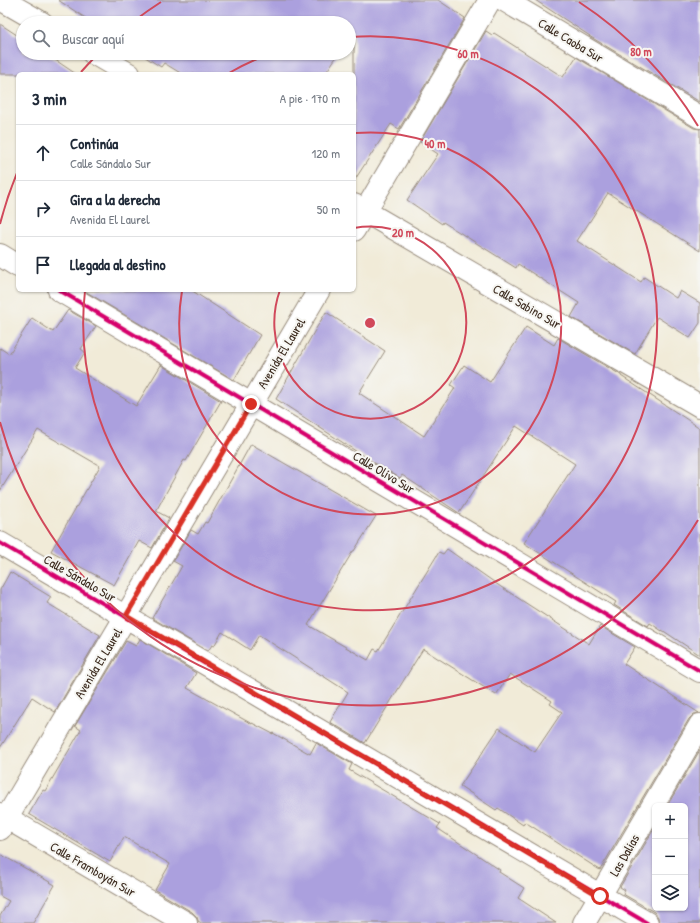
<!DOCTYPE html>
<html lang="es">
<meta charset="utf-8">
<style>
body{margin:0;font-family:"Patrick Hand",sans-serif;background:#f6f6f7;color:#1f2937}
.controls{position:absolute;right:12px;bottom:12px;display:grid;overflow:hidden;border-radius:6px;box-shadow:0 1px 3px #0004}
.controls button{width:36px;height:36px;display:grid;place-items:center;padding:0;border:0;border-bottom:1px solid #e0e1e3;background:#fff;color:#1f2937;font:20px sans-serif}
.stop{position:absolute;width:12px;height:12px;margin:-9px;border:3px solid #d93025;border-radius:50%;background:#fff}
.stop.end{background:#d93025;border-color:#fff;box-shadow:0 1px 4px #0008}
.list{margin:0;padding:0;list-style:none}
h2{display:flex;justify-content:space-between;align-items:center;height:52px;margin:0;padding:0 16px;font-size:17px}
h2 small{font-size:13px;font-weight:400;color:#747a83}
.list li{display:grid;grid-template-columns:26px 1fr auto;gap:12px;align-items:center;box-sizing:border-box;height:56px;padding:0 16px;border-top:1px solid #e0e1e3}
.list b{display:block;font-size:15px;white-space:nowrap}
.list p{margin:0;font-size:13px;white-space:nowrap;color:#747a83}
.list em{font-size:13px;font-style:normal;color:#747a83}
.icon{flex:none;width:22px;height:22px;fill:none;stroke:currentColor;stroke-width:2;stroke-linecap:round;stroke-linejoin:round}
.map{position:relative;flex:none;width:700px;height:923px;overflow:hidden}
.search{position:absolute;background:#fff;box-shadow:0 1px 3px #0004;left:16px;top:16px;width:340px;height:44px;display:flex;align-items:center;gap:10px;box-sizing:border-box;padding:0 14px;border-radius:22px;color:#747a83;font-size:15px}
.panel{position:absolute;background:#fff;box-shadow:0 1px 3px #0004;left:16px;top:72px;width:340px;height:220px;border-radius:6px}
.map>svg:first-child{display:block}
.building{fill:#aba0de}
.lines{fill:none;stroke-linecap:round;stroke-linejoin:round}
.minor-casing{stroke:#968a7b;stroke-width:24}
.minor{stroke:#fff;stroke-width:22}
.cycleway-casing{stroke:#f6f6f2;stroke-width:6}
.cycleway{stroke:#d6006c;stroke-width:4}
.route{stroke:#d93025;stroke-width:5}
.ring{fill:none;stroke:#d1495b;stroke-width:2}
.labels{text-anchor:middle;stroke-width:4;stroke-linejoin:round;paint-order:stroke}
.street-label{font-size:13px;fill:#3b2a1e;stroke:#f6f6f2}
.centre{fill:#d1495b;stroke:#f6f6f2;stroke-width:2}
.ring-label{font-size:12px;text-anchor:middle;font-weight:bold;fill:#d1495b;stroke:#f6f6f2;stroke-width:4;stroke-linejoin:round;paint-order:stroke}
</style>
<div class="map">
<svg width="700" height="923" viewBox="0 0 700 923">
<rect width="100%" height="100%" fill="#f6f6f2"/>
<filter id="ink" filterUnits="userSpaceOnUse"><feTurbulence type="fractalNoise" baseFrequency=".025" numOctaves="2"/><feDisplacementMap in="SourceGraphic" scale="8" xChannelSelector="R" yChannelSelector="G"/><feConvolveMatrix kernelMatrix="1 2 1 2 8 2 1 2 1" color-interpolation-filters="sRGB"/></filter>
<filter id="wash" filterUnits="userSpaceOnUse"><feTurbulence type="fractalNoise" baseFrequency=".012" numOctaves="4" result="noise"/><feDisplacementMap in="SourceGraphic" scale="16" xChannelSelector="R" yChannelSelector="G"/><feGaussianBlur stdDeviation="0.9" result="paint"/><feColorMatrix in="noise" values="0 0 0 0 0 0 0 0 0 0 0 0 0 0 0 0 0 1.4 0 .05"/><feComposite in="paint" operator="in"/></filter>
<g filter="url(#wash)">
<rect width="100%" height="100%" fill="#f1ebd8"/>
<g id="blocks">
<!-- building -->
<g class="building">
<path d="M 58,0 L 438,0 L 465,18 L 399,129 L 391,124 L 354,181 L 354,30 L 349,38 L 349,23 L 93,23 Z"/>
<path d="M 535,0 L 700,0 L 700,102 L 589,36 L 590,36 Z"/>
<path d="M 0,24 L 23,39 L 23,53 L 45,53 L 76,74 L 0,74 Z"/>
<path d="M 486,31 L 492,35 L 494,33 L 563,77 L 576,57 L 694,128 L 700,129 L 700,251 L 608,193 L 577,241 L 641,282 L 644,277 L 676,298 L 680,291 L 700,303 L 700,323 L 690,338 L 657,317 L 635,354 L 571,317 L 579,303 L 518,264 L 516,268 L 443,222 L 442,224 L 407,200 L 438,154 L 420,142 Z"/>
<path d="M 139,53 L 339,53 L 325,74 L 182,74 L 164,63 L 161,67 Z"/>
<path d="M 83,290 L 191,290 L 260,335 L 234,380 Z"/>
<path d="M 68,310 L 96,326 L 81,349 L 85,352 L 75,368 L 136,406 L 161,365 L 221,401 L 186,461 L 184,460 L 156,511 L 169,518 L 152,548 L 139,541 L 114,585 L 51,551 L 100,466 L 38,430 L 0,491 L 0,348 L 9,354 L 32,318 L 53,332 Z"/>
<path d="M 326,312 L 385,351 L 359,393 L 424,436 L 455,388 L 451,385 L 464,365 L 490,382 L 526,327 L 554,345 L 558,338 L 621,375 L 621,376 L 700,428 L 700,655 L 662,630 L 662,631 L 650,623 L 648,626 L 614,605 L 616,602 L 524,543 L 575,464 L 516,426 L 459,513 L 402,475 L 400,478 L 368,459 L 276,399 L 314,332 Z"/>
<path d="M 251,444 L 376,516 L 354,551 L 353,551 L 308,625 L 368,660 L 374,649 L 378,651 L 439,552 L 443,554 L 447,549 L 501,587 L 589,644 L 600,626 L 635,647 L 624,664 L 699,713 L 694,714 L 689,719 L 600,870 L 525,822 L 523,825 L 498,808 L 496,810 L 460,786 L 499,728 L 535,752 L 562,712 L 550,704 L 552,701 L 510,674 L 496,695 L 482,686 L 423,649 L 365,743 L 330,722 L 348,692 L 259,635 L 250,650 L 222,632 L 214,646 L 212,645 L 208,651 L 152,618 L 182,566 L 173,561 L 191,530 L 198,534 L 205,522 L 207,523 Z"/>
<path d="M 10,572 L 51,597 L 47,603 L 100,635 L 55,712 L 32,697 L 0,748 L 0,590 Z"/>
<path d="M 140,639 L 196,673 L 187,688 L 252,724 L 252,723 L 273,734 L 273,733 L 310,754 L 316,743 L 352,764 L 349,770 L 440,824 L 437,828 L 500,870 L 499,872 L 524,888 L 518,898 L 556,923 L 201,923 L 198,921 L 197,917 L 192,912 L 155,890 L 170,864 L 124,837 L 110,862 L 29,814 L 43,790 L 45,791 L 81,730 L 75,726 L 126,641 L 136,646 Z"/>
<path d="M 700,750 L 700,923 L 659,923 L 658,917 L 654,912 L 623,894 L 625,890 L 620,887 L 655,827 L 655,908 L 685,908 L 685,806 L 667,806 Z"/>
<path d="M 0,854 L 55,885 L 33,923 L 0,923 L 0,916 L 9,901 L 0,896 Z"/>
</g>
</g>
</g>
<g filter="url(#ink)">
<use href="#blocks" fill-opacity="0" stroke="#968a7b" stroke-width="1"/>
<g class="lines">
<defs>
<g id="minor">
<path d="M 2,0 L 42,23"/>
<path d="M 504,0 L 700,117"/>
<path d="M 93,53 L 129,74"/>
<path d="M 354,205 L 700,406"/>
<path d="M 354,230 L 490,0"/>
<path d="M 0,255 L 18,266"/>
<path d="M 59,290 L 700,671"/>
<path d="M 0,543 L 647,923"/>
<path d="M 0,814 L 186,923"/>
<path d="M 0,829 L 319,290"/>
<path d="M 584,923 L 700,725"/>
</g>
</defs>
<!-- minor casing -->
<use href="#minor" class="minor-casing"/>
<!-- minor -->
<use href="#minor" class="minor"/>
<defs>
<g id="cycleway">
<path d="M 59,290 L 700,671"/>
<path d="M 0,543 L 647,923"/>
</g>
</defs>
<!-- cycleway casing -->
<use href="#cycleway" class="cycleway-casing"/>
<!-- cycleway -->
<use href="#cycleway" class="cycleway"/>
</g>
</g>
<g class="lines" filter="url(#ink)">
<!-- route -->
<path class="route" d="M 251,404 L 126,616 L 600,896"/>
</g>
<!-- distance rings -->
<g class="ring">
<path d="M354 228A96 96 0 1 1 280 290"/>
<path d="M355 133A191 191 0 1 1 182 291"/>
<path d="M229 73A287 287 0 0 1 272 53M350 37A287 287 0 1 1 85 291"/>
<path d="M698 520A383 383 0 0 1 0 422M0 224A383 383 0 0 1 17 173M81 72A383 383 0 0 1 97 55M134 21A383 383 0 0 1 161 2M579 2A383 383 0 0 1 698 126"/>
</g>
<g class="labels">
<!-- street labels -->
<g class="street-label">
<text transform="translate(571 40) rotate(31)" y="5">Calle Caoba Sur</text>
<text transform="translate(527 306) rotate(30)" y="5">Calle Sabino Sur</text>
<text transform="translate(281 353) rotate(-59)" y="5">Avenida El Laurel</text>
<text transform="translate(384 472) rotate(31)" y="5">Calle Olivo Sur</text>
<text transform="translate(80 578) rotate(30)" y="5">Calle Sándalo Sur</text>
<text transform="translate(98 663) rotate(-59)" y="5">Avenida El Laurel</text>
<text transform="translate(624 855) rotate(-60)" y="5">Las Dalias</text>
<text transform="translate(93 869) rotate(30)" y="5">Calle Framboyán Sur</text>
</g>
</g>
<circle cx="370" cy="323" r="6" class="centre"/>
<g class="ring-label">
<text x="641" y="56">80 m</text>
<text x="468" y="58">60 m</text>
<text x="435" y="148">40 m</text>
<text x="403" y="237">20 m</text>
</g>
</svg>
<div class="controls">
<button>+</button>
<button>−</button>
<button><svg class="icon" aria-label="layers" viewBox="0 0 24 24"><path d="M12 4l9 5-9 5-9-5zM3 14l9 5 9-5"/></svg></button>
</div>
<div class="stop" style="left:600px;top:896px"></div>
<div class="stop end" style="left:251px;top:404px"></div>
<div class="search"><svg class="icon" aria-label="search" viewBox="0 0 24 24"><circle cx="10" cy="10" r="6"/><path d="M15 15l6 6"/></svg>Buscar aquí</div>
<section class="panel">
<h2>3 min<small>A pie · 170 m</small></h2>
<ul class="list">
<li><svg class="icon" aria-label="ahead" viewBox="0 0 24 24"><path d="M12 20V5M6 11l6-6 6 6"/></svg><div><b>Continúa</b><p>Calle Sándalo Sur</p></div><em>120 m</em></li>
<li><svg class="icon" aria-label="right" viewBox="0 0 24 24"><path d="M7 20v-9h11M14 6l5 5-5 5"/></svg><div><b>Gira a la derecha</b><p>Avenida El Laurel</p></div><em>50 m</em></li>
<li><svg class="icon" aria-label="arrive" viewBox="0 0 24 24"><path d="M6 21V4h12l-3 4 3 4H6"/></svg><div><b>Llegada al destino</b></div></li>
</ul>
</section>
</div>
